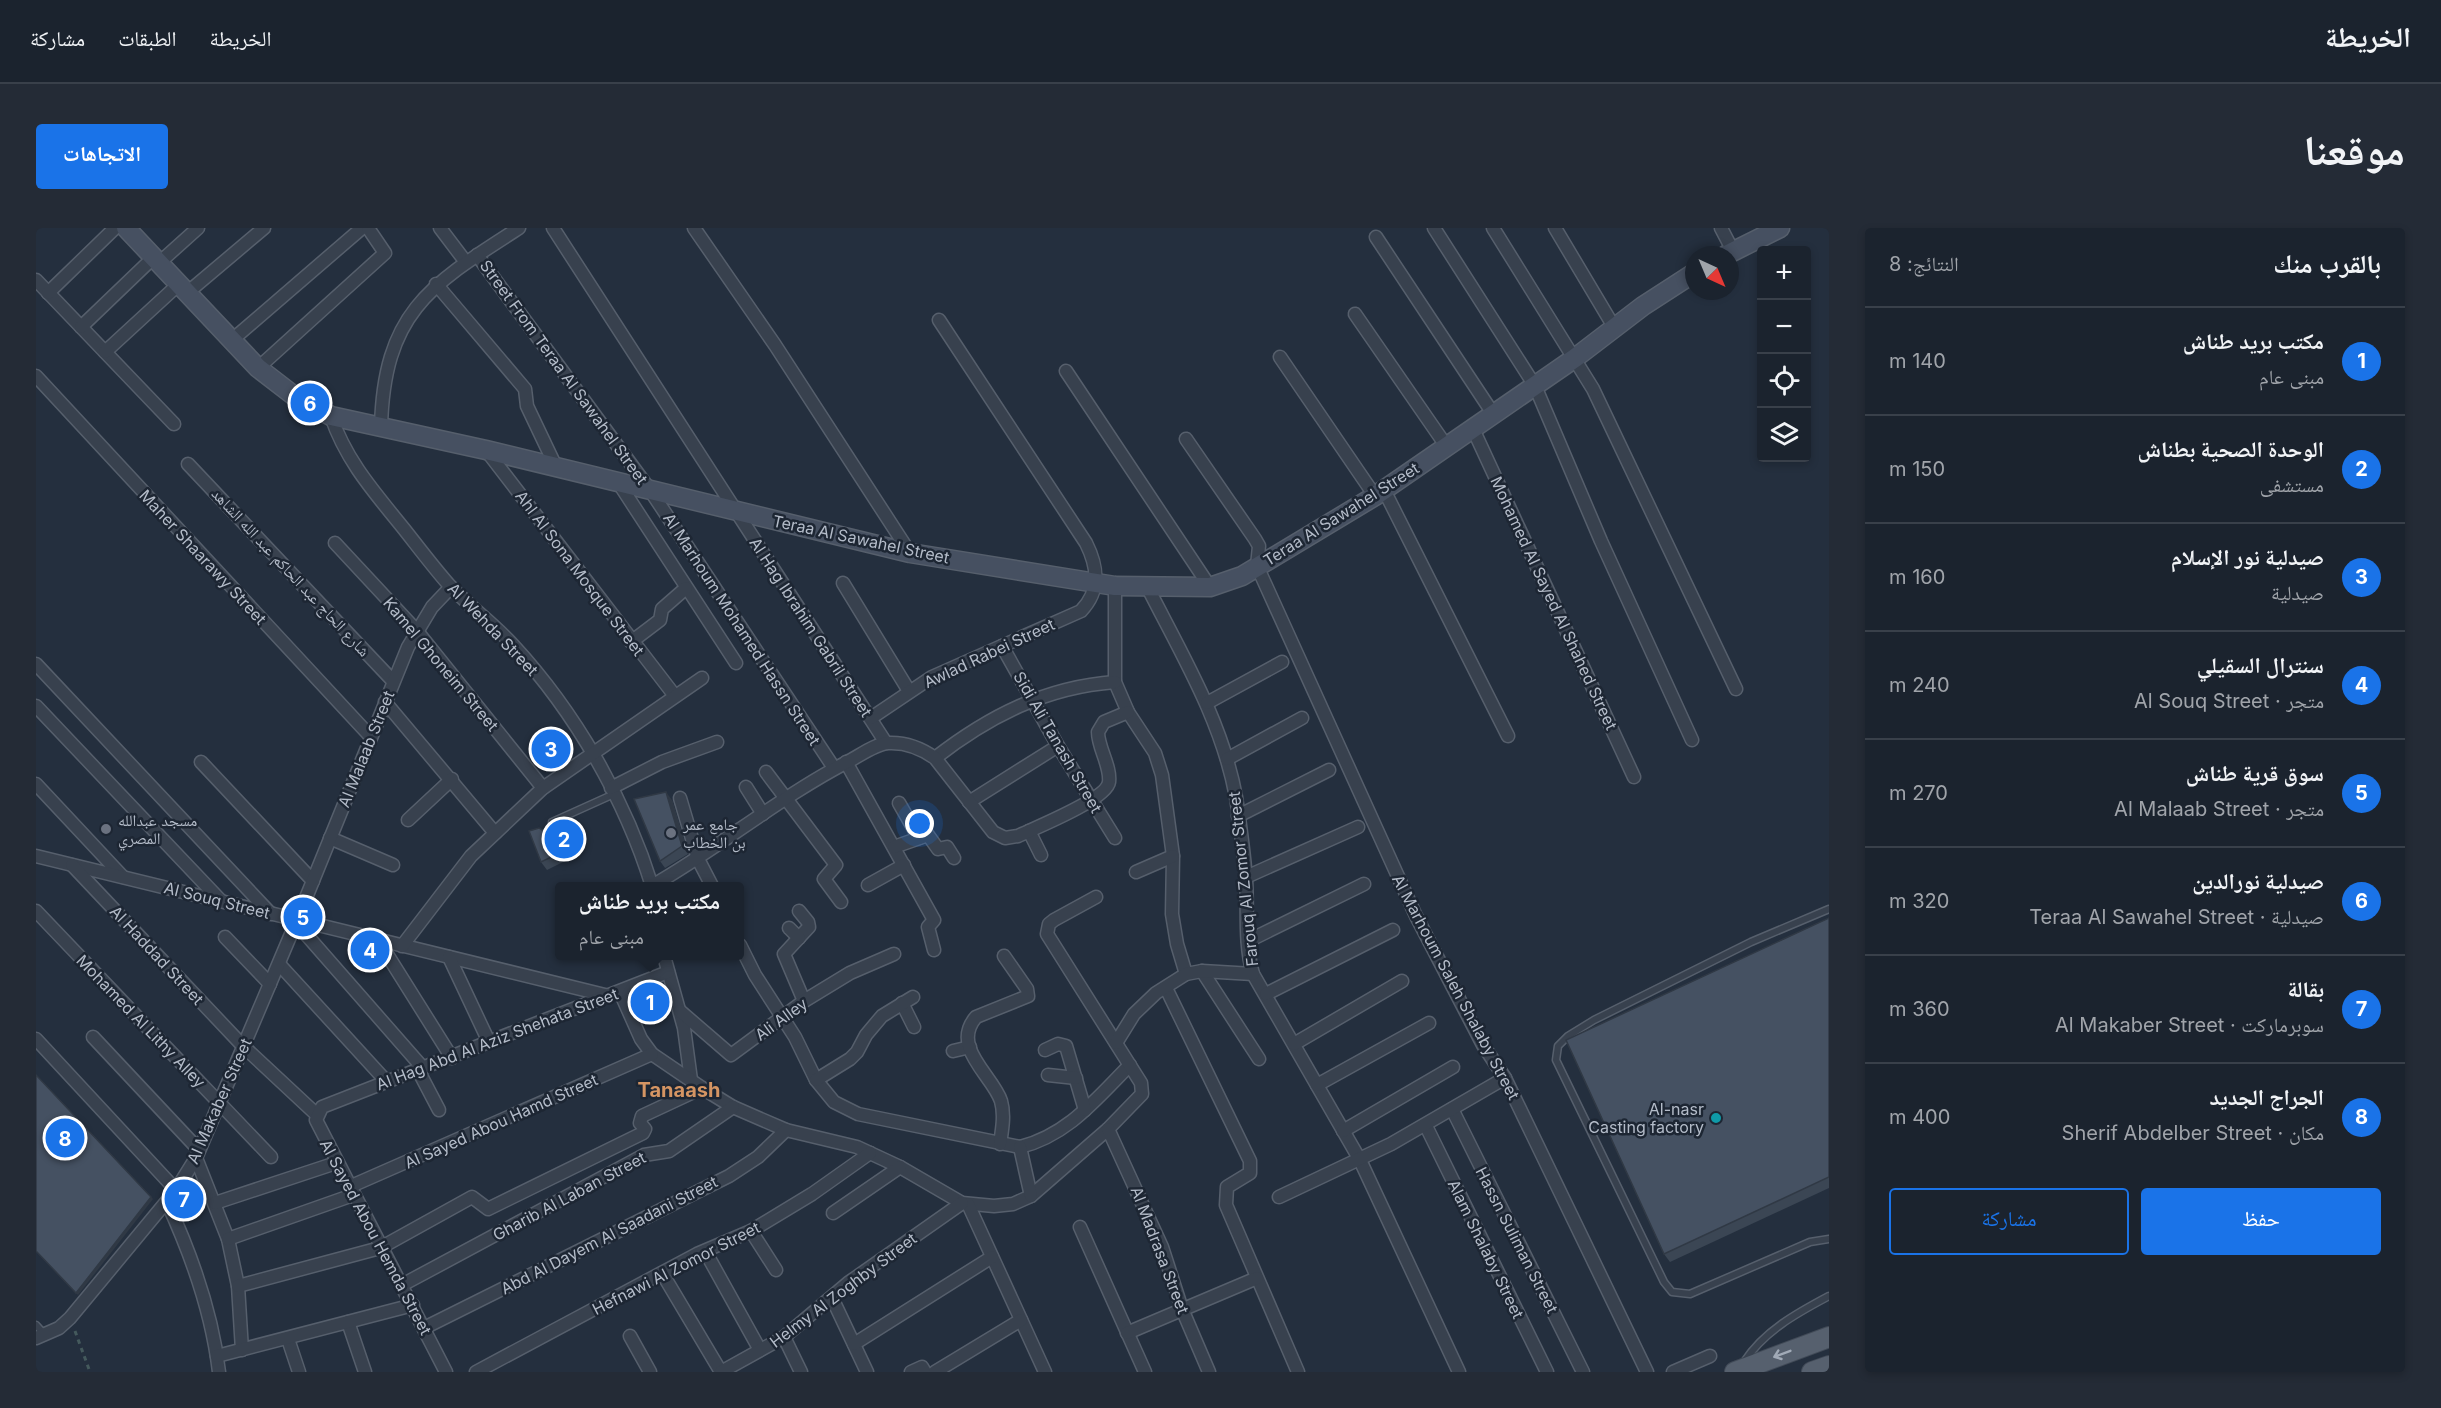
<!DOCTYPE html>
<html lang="ar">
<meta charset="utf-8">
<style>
body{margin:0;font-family:Inter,"Noto Naskh Arabic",sans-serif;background:#242b36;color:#f1f3f6;direction:rtl}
.controls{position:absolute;right:18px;top:18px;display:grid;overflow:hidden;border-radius:6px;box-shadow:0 3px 9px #0003}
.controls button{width:54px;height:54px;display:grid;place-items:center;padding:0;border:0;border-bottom:2px solid #39404a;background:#1b232e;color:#f1f3f6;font:30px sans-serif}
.compass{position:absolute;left:1649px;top:18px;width:54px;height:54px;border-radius:50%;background:#1b232e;box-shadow:0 3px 9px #0003;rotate:136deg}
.you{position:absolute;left:884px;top:596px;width:21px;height:21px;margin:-15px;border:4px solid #fff;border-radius:50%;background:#1a73e8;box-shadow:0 0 0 9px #1a73e833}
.badge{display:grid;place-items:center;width:39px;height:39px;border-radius:50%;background:#1a73e8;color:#fff;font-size:20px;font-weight:700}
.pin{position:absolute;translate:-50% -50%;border:3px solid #fff;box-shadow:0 2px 6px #0006}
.popup{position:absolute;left:519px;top:654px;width:189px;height:78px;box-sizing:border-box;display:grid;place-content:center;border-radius:6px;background:#1b232e;filter:drop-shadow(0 2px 4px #0005);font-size:20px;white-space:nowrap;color:#a0a4aa}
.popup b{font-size:22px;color:#f1f3f6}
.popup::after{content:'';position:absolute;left:50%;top:100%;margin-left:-12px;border:12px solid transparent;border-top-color:#1b232e}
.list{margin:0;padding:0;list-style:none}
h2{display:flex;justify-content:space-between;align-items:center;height:78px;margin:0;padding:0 24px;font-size:26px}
h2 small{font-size:20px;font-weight:400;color:#a0a4aa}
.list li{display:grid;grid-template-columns:39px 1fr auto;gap:18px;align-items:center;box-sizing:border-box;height:108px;padding:0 24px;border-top:2px solid #39404a}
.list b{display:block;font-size:22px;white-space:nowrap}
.list p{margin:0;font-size:20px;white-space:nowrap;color:#a0a4aa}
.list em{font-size:20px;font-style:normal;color:#a0a4aa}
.actions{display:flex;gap:12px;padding:18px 24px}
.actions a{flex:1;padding:14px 0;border:2px solid #1a73e8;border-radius:6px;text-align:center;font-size:21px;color:#1a73e8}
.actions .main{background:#1a73e8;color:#fff}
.icon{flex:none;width:33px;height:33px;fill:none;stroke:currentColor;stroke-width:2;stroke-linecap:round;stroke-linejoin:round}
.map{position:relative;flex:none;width:1793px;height:1144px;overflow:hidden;direction:ltr;border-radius:6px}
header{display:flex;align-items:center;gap:36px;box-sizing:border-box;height:84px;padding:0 30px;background:#1b232e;border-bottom:2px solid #39404a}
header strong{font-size:28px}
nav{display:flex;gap:33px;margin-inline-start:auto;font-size:21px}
.intro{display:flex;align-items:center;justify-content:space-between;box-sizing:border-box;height:144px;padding:0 36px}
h1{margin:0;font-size:42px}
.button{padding:15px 27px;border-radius:6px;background:#1a73e8;color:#fff;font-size:21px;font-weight:700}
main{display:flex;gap:36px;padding:0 36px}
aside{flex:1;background:#1b232e;border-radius:6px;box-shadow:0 3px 9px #0003}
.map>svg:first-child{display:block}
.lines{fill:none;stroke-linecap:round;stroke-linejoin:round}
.service-casing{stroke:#565f6c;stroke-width:9}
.minor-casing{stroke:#565f6c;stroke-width:15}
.secondary-casing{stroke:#565f6c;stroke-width:21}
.primary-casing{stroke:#414a57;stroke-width:22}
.path{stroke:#44595c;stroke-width:3;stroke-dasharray:4.5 4.5;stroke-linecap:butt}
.service{stroke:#38414e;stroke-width:6}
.minor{stroke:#38414e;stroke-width:12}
.secondary{stroke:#465061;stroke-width:18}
.primary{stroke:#56606e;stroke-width:20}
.wall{fill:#3b4654}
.shaded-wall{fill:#303945}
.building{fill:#455162;stroke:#303945;stroke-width:1.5}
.oneway{stroke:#a1aab7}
.worship-dot{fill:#6b7280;stroke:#1d2633;stroke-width:2}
.culture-dot{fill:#0f9aa8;stroke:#1d2633;stroke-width:2}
.labels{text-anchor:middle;stroke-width:5;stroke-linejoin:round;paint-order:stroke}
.street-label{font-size:16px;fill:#b4bcc9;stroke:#1d2633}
.poi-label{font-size:16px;fill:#b4bcc9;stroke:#1d2633;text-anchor:start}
.quarter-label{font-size:20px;font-weight:bold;fill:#d59563;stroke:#1d2633}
</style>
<header>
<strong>الخريطة</strong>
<nav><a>الخريطة</a><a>الطبقات</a><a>مشاركة</a></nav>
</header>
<div class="intro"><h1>موقعنا</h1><a class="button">الاتجاهات</a></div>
<main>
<aside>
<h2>بالقرب منك<small>النتائج: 8</small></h2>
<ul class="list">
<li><span class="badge">1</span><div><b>مكتب بريد طناش</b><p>مبنى عام</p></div><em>140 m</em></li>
<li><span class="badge">2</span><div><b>الوحدة الصحية بطناش</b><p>مستشفى</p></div><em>150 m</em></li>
<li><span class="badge">3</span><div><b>صيدلية نور الإسلام</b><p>صيدلية</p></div><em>160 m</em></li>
<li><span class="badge">4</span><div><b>سنترال السقيلي</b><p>متجر · Al Souq Street</p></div><em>240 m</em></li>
<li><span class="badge">5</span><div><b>سوق قرية طناش</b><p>متجر · Al Malaab Street</p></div><em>270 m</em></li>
<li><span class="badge">6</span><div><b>صيدلية نورالدين</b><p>صيدلية · Teraa Al Sawahel Street</p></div><em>320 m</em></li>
<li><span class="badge">7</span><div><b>بقالة</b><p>سوبرماركت · Al Makaber Street</p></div><em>360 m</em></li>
<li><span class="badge">8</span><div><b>الجراج الجديد</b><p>مكان · Sherif Abdelber Street</p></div><em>400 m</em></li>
</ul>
<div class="actions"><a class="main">حفظ</a><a>مشاركة</a></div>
</aside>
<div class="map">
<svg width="1793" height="1144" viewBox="0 0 1793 1144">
<rect width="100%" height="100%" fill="#242f3e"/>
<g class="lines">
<defs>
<g id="service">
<path d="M 516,594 L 578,566"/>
<path d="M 1793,681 L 1715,714 L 1558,792 L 1532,808 L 1522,818 L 1520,832 L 1628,1054 L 1636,1064 L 1654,1066 L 1774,1014 L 1793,1011"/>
<path d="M 0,1097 L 9,1107"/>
<path d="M 1708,1134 C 1728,1103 1761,1085 1793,1068"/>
</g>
<g id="minor">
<path d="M 404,0 L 429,33"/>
<path d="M 517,0 L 850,515"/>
<path d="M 658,0 L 739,117 L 874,325"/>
<path d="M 1398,0 L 1499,158 L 1565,313 L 1656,512"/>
<path d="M 1457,0 L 1557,161 L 1700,461"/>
<path d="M 1519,0 L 1578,99"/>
<path d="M 1685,0 L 1697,23"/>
<path d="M 1340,9 L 1458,187"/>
<path d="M 441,27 L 614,262 L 798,540"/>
<path d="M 123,35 L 162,0"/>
<path d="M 0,52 L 138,196"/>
<path d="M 400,56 L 489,161 L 491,178 L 520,239"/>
<path d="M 12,65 L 79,0"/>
<path d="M 151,65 L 228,0"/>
<path d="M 1319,86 L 1411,219"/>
<path d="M 45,99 L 118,29"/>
<path d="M 196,112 L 326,0"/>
<path d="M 69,124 L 143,56"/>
<path d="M 1244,129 L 1339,268"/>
<path d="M 222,140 L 349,25 L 332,0"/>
<path d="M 1030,143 L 1174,359"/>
<path d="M 0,148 L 335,509"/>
<path d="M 295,188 C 310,233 339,265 368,301 C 383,320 398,340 414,358 C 434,379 457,395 477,417 C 539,484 589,571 616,658"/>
<path d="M 345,199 C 348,84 394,57 483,0"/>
<path d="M 1437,201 L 1598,549"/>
<path d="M 1150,211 L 1219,311 L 1223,318 L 1221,338 L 1380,688 L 1447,817 L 1469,850 L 1611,1144"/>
<path d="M 450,222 L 639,468"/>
<path d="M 152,236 L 357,453"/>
<path d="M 582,254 L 700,435"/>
<path d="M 1348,262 L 1472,508"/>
<path d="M 299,315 L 380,402 L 507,560"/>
<path d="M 807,355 L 873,463"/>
<path d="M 1079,358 L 1079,454 L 1092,484 L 1119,525 L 1126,547 L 1137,628 L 1136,686 L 1141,716 L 1150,746"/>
<path d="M 1112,360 C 1146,427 1186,493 1200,569 C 1204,596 1208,624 1210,651 C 1212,682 1208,715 1217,746 L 1324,932 L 1423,1144"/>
<path d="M 595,414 L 624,392 L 626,381 L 650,360"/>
<path d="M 966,418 L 1022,518 L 1079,610"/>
<path d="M 0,436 L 235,686"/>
<path d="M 349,474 L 459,605"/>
<path d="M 1171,475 L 1246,434"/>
<path d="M 0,478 L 185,673"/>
<path d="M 835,490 L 896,449 L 1045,383 C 1065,362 1062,339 1050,315 L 903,92"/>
<path d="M 899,530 C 953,488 1010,459 1079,454"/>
<path d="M 1191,531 L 1266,490"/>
<path d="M 165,534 L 277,653"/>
<path d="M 810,534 L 898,692 L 892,699 L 898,722"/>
<path d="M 730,544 L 800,637 L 788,651 L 805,674"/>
<path d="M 0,556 L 87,649"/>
<path d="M 710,559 L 727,586"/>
<path d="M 575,560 L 626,534 L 681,514"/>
<path d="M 644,570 L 662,631 L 676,658"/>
<path d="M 933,574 L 1022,518"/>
<path d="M 863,575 L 883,610"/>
<path d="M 1202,588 L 1293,542"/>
<path d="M 372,592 L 416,551"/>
<path d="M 993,603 L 1005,627"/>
<path d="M 294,610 L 357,637"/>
<path d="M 858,619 L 892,607 L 902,621 L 911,619 L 918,630"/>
<path d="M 0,628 L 573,768"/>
<path d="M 36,637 L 207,818 L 280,886"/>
<path d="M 1100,644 L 1137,628"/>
<path d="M 1210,649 L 1322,599"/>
<path d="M 832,657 L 868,637"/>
<path d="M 616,658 C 684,619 745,568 815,532 C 826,526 840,516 852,515 C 870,514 885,520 899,530 L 957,604 L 969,610 L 982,608 C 999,600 1071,571 1073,554 C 1075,538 1062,520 1062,504 L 1068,494 L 1092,484"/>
<path d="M 0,683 L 235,929"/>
<path d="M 763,683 L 772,694 L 773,699 L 748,726 L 768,773"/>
<path d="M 260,695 L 387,840"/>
<path d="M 753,700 L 763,710"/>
<path d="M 189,709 L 234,756"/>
<path d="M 342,712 L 416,830"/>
<path d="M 1212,713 L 1328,656"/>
<path d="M 704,717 L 719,747 L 759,809 L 780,852 L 798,874 L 822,886 L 984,919 C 1032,907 1060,871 1094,837"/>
<path d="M 366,718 L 435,628 L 507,560 L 666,450"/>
<path d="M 628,728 L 648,800 L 655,852"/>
<path d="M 413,729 L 453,814"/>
<path d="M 243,736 L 351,854"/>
<path d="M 1166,743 L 1223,831"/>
<path d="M 1130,760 L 1214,933 L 1214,945 L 1191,959 L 1190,977 L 1262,1144"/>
<path d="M 584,764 L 605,811 L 616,826 L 666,860 L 697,879 L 750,902 L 821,919 L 864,939 L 926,975 L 958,978 L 977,976 L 995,968 L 1072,901 L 1106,866 L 1105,855 L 1011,706 L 1013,696 L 1018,692 L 1060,669"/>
<path d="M 1230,766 L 1357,702"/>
<path d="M 866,775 L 878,799"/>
<path d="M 644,783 L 695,827 L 768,773 L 814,745 L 858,726"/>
<path d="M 57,809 L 163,922"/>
<path d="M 0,811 L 140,962"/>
<path d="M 1080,815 L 1098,786 L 1120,765 L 1150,746 L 1166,743 L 1217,746"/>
<path d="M 1258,816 L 1366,753"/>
<path d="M 1009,822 L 1022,816 L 1030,818 L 1049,882"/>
<path d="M 917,823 L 934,819"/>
<path d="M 382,842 L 403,882"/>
<path d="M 1012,847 L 1040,850"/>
<path d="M 780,852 L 814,831 L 821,824 L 830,807 L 846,788 L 877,769"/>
<path d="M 1281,857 L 1393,795"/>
<path d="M 1416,881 L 1547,1144"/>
<path d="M 1390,898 L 1511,1144"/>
<path d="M 1072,901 L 1126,1019 L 1146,1081 L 1173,1144"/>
<path d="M 1307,903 L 1417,839"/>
<path d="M 964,916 C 966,902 969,887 965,873 C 957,848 914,819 940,789 L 992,768 L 991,761 L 968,728"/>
<path d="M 984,919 L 995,968"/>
<path d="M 160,930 L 192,1011 L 202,1058 L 206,1122"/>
<path d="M 313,959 L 616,826"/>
<path d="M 1243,969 L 1355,916 L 1469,850"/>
<path d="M 131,974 C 156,1028 176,1084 183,1144"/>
<path d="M 179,975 L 300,935"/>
<path d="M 932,976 L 1009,1144"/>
<path d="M 797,985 L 864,939"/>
<path d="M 1044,999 L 1109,1144"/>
<path d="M 715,1003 L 740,1042"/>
<path d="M 192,1011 L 317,967"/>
<path d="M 669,1023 L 724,1122"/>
<path d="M 626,1045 L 685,1144"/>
<path d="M 366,1057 L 608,927 L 633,923 L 697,879"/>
<path d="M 202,1058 L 344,1020 L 436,969 L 452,981 L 607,905 L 609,901 L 604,895 L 606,888 L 666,860"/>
<path d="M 796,1070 L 831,1144"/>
<path d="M 312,1094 L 329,1144"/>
<path d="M 388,1100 L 693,948 L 722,929 L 750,902"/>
<path d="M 1091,1105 L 1221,1050"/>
<path d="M 594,1108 L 614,1144"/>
<path d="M 748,1109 L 765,1144"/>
<path d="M 0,1110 L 23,1100 L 34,1090 L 140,962 L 160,930 L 261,692 L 372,419 L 396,379 L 415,359"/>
<path d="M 252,1111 L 263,1144"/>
<path d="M 818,1116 L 956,1029"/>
<path d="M 181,1128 L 377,1077"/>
<path d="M 410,1144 L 280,892 L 286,879 L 632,744"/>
<path d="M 440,1144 L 661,1026 L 715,1003 L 776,966 L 834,925"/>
<path d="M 685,1144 L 748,1109 L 812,1055 L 926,975"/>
<path d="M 875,1144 L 886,1139 L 889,1144"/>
<path d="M 899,1144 L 985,1092"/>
<path d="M 1637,1144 L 1674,1128"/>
</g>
<g id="secondary">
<path d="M 90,0 L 222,140 L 257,167 L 295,188 L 450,222 L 874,325 L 1079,358 L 1174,359 L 1206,348 L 1339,268 L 1539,130 L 1607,78 L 1658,45"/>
<path d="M 1690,27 L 1744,0"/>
</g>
<g id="primary">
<path d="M 1699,1144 L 1793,1109"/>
<path d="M 1776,1144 L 1793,1138"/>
</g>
</defs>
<!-- service casing -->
<use href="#service" class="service-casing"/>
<!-- minor casing -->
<use href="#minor" class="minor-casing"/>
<!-- secondary casing -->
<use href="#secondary" class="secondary-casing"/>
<!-- primary casing -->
<use href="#primary" class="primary-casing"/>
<!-- path -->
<path class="path" d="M 39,1103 L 54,1144"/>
<!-- service -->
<use href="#service" class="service"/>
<!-- minor -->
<use href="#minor" class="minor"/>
<!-- secondary -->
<use href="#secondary" class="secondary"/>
<!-- primary -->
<use href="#primary" class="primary"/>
</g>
<!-- wall -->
<g class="wall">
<path d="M 636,572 L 652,626 L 629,640 L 624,633 Z"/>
<path d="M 534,599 L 543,626 L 511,642 L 505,634 L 506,602 Z"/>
<path d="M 1793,690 L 1793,960 L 1634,1034 L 1628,1026 Z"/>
<path d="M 622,759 L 630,776 L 606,788 L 602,782 Z"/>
</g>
<!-- shaded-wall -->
<g class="shaded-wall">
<path d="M 630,564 L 636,572 L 652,626 L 646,618 Z"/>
<path d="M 529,591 L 534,599 L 543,626 L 538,618 Z"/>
<path d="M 619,754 L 622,759 L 630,776 L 626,771 Z"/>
<path d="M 115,969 L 117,971 L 42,1067 L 40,1065 Z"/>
</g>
<!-- building -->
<g class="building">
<path d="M 630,564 L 646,618 L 624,633 L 598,571 Z"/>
<path d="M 529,591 L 538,618 L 505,634 L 493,603 L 503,600 L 506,602 Z"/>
<path d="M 1793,690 L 1793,949 L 1628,1026 L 1530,812 Z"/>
<path d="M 619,754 L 626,771 L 602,782 L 593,765 Z"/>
<path d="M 0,847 L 115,969 L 40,1065 L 0,1023 Z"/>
</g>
<!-- one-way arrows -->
<defs><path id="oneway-shaft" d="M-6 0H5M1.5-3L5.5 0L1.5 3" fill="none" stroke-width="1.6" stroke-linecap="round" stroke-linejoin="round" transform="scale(1.5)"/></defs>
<use class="oneway" href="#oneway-shaft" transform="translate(1746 1126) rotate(159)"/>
<!-- markers -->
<g class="worship-dot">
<circle cx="70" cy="601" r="6"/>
<circle cx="635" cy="605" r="6"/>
</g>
<circle class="culture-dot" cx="1680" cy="890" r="6"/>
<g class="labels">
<!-- street labels -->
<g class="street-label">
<text transform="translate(528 144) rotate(54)" y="6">Street From Teraa Al Sawahel Street</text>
<text transform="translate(1305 286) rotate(-32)" y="6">Teraa Al Sawahel Street</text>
<text transform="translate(825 311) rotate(12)" y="6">Teraa Al Sawahel Street</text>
<text transform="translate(167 329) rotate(47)" y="6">Maher Shaarawy Street</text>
<text transform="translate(255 344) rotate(47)" y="6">شارع الحاج عبد الحاكم عبد الله الشاهد</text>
<text transform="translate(544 345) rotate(53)" y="6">Ahl Al Sona Mosque Street</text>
<text transform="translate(1518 375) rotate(65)" y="6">Mohamed Al Sayed Al Shahed Street</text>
<text transform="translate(775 399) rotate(57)" y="6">Al Hag Ibrahim Gabril Street</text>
<text transform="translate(457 401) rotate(46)" y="6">Al Wehda Street</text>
<text transform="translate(706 401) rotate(57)" y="6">Al Marhoum Mohamed Hassn Street</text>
<text transform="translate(953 425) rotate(-25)" y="6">Awlad Rabei Street</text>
<text transform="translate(405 436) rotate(50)" y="6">Kamel Ghoneim Street</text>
<text transform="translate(1022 514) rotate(60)" y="6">Sidi Ali Tanash Street</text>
<text transform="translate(330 521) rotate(-68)" y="6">Al Malaab Street</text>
<text transform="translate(1207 651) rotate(-96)" y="6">Farouq Al Zomor Street</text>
<text transform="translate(181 672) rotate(14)" y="6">Al Souq Street</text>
<text transform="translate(121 727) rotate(47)" y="6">Al Haddad Street</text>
<text transform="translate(1420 759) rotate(62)" y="6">Al Marhoum Saleh Shalaby Street</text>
<text transform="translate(745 791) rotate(-36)" y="6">Ali Alley</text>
<text transform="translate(105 793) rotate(46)" y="6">Mohamed Al Lithy Alley</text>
<text transform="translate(461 811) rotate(-21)" y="6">Al Hag Abd Al Aziz Shehata Street</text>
<text transform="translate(183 873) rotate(-66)" y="6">Al Makaber Street</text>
<text transform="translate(465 893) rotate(-24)" y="6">Al Sayed Abou Hamd Street</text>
<text transform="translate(533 968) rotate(-28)" y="6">Gharib Al Laban Street</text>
<text transform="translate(573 1007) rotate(-27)" y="6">Abd Al Dayem Al Saadani Street</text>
<text transform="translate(340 1009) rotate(62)" y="6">Al Sayed Abou Hemda Street</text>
<text transform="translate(1481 1012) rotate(63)" y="6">Hassn Suliman Street</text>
<text transform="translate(1450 1021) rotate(64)" y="6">Alam Shalaby Street</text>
<text transform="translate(1124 1022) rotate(69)" y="6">Al Madrasa Street</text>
<text transform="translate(640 1040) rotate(-27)" y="6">Hefnawi Al Zomor Street</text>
<text transform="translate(807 1062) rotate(-37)" y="6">Helmy Al Zoghby Street</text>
</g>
<!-- poi labels -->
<g class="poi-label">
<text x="82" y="598">مسجد عبدالله<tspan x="82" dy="18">المصري</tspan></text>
<text x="647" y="602">جامع عمر<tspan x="647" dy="18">بن الخطاب</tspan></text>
<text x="1668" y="887" text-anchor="end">Al-nasr<tspan x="1668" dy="18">Casting factory</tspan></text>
</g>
<!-- quarter labels -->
<g class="quarter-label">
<text x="643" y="869">Tanaash</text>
</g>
</g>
</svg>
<div class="controls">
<button>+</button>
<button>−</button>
<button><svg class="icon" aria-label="locate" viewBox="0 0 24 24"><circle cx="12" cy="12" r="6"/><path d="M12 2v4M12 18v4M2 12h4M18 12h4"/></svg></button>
<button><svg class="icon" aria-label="layers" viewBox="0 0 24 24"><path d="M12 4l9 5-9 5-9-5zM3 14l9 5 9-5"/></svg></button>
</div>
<svg class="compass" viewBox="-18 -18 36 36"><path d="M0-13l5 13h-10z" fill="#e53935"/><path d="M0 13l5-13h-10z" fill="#a0a4aa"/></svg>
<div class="you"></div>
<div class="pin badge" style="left:614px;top:774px">1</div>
<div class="popup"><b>مكتب بريد طناش</b>مبنى عام</div>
<div class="pin badge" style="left:528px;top:611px">2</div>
<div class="pin badge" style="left:515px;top:521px">3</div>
<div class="pin badge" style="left:334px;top:722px">4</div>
<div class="pin badge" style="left:267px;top:689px">5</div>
<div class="pin badge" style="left:274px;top:175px">6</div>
<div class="pin badge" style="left:148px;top:971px">7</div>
<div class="pin badge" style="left:29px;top:910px">8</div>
</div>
</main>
